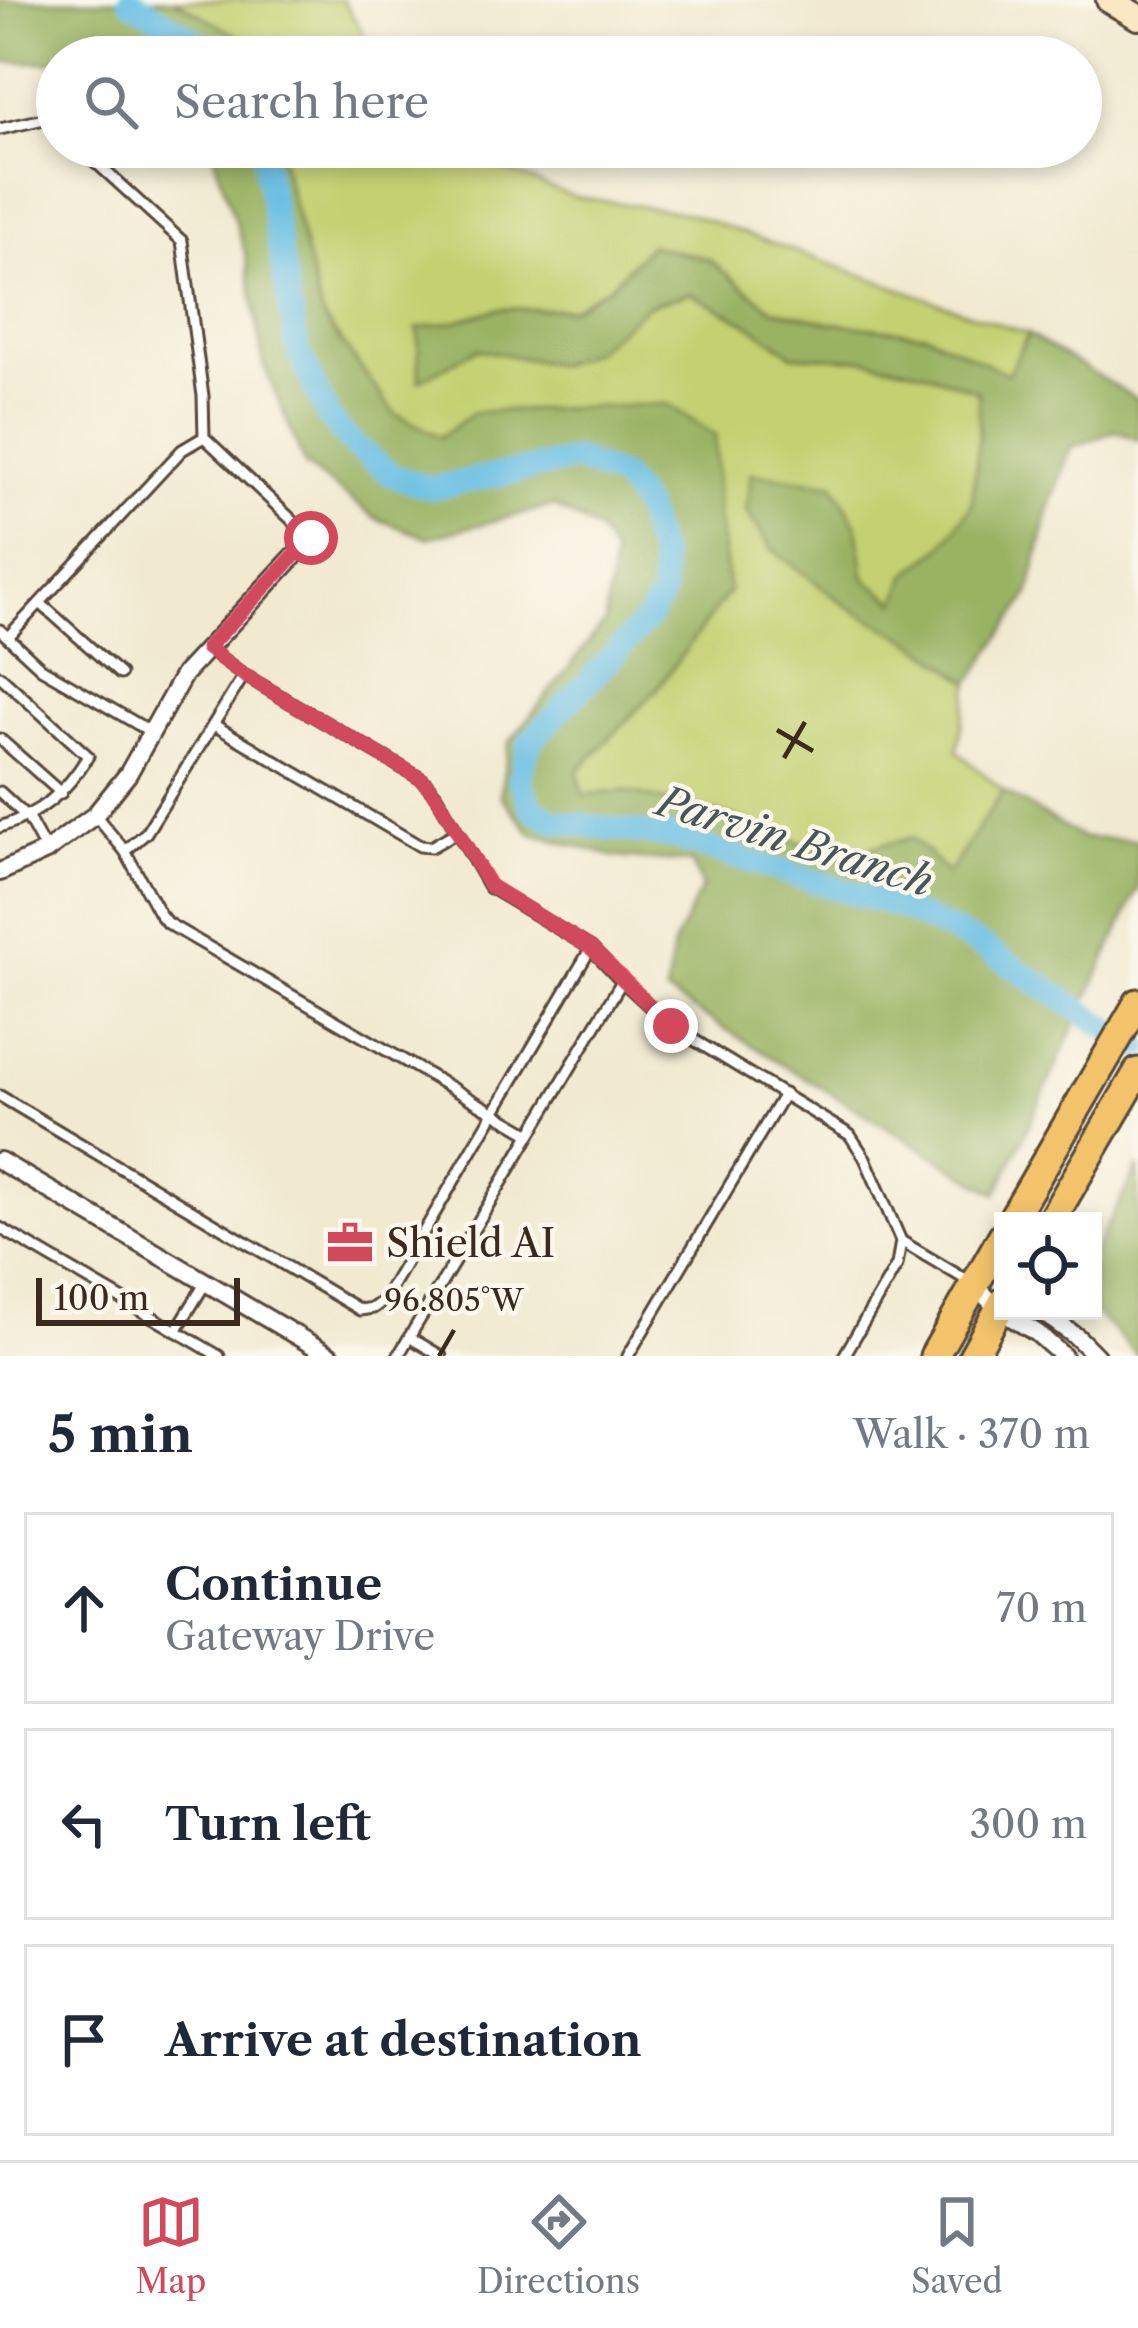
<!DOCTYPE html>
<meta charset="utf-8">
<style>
body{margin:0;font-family:"Libre Caslon Text",serif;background:#f2f2f3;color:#1f2937}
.controls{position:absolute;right:36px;bottom:36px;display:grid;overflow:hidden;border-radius:0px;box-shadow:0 6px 18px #0003}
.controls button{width:108px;height:108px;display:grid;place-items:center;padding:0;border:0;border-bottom:3px solid #e0e1e3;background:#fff;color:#1f2937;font:60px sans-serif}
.scale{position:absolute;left:36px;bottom:30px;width:204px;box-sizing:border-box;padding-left:12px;border:6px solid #3b2a1e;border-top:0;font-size:33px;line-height:42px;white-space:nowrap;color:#3b2a1e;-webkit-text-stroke:9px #fbf7ec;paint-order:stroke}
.stop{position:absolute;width:36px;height:36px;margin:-27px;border:9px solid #d1495b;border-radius:50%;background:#fff}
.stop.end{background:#d1495b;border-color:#fff;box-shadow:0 3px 12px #0008}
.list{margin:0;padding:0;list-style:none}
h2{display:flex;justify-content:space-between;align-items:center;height:156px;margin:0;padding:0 48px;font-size:51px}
h2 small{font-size:39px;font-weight:400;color:#747a83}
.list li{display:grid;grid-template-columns:78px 1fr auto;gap:36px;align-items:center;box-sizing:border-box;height:192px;margin:0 24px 24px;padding:0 24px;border:3px solid #e0e1e3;border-radius:0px}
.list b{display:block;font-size:45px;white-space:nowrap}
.list p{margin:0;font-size:39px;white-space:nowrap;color:#747a83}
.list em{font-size:39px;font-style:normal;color:#747a83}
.icon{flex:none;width:66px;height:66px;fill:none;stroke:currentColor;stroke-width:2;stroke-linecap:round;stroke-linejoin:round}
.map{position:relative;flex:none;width:1138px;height:1356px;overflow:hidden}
.search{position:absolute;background:#fff;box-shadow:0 6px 18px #0003;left:36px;right:36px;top:36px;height:132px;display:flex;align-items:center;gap:30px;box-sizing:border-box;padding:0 42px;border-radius:66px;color:#747a83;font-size:45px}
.sheet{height:804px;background:#fff}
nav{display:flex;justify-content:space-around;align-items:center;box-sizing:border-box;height:168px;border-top:3px solid #e0e1e3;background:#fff;font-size:33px;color:#747a83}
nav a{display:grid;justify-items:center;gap:6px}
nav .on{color:#d1495b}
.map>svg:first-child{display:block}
.green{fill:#c3d172;stroke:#7f7e48;stroke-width:3}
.forest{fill:#9ab364;stroke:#6a6e41;stroke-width:3}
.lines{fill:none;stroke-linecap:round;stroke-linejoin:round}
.river{stroke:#66bde3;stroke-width:24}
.service-casing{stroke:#564739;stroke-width:15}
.minor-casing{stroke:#564739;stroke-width:22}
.secondary-casing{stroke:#564739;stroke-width:30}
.primary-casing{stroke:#564739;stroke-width:33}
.service{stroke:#fff;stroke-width:9}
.minor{stroke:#fff;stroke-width:16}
.secondary{stroke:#fae7c3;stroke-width:24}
.primary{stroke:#f2c36a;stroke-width:27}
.route{stroke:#d1495b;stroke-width:15}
.ticks{fill:none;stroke:#3b2a1e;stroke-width:4.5}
.labels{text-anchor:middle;stroke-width:9;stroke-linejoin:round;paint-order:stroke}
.poi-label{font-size:39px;fill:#3b2a1e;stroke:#fbf7ec;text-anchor:start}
.water-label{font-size:42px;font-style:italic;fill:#485659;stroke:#fbf7ec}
.ticks-label{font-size:30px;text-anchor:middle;fill:#3b2a1e;stroke:#fbf7ec;stroke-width:9;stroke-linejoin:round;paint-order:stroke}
</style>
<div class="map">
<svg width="1138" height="1356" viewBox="0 0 1138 1356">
<rect width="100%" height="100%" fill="#fbf7ec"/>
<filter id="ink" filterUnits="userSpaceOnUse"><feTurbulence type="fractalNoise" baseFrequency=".00833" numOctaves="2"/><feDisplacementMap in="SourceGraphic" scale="24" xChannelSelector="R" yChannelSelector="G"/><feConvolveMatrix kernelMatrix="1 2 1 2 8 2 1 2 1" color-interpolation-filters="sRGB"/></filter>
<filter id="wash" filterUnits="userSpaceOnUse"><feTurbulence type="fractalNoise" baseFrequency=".004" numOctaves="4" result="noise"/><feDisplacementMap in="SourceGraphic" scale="48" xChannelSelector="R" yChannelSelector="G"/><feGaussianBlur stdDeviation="2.7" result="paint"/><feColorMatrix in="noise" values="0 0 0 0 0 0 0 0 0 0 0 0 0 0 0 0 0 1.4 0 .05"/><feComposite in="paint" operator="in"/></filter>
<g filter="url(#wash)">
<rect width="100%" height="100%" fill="#f1e9d0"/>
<!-- green -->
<g class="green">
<path d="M 175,0 L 343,0 L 377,57 L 256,57 L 253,45 Z"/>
<path d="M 278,147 L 446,147 L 571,196 L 687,213 L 1028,334 L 1009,375 L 926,334 L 832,323 L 772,309 L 708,259 L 650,245 L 611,285 L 570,309 L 499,309 L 453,322 L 418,329 L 476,349 L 559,365 L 595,350 L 648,305 L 690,293 L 747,323 L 793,355 L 862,359 L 922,371 L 979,392 L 979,435 L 972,504 L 942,547 L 907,574 L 897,603 L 864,579 L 857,526 L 746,510 L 772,549 L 848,607 L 912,641 L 970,682 L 957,751 L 1003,791 L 948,874 L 912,838 L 834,856 L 737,818 L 623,791 L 584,796 L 577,772 L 657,689 L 729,591 L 718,517 L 440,437 L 394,413 L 322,316 Z"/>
</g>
<!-- forest -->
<g class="forest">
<path d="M 0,0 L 175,0 L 253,45 L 256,57 L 57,57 L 57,62 L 0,62 Z"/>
<path d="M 211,147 L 278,147 L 322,316 L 394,413 L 440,437 L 474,412 L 667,404 L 715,435 L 718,517 L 729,591 L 657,689 L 577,772 L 584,795 L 623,791 L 737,818 L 834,856 L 912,838 L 948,874 L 1003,791 L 1082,838 L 1138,840 L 1138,889 L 997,1194 L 666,993 L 673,946 L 702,887 L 692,863 L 616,857 L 532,834 L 500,795 L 509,743 L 605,622 L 613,555 L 598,531 L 553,506 L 427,538 L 375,518 L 305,465 L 263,363 L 246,255 Z"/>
<path d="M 650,245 L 708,259 L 772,309 L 832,323 L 926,334 L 1008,374 L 1028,334 L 1138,400 L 1138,440 L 1116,431 L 1072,447 L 1050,505 L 1029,595 L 970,682 L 912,641 L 848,607 L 772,549 L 746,511 L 751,473 L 834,484 L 857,526 L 865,579 L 897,602 L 907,574 L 942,547 L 972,504 L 979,435 L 978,391 L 922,371 L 862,359 L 793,355 L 747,323 L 690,293 L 648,305 L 595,350 L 559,365 L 477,349 L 419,381 L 418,328 L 453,322 L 499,309 L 570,309 L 611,285 Z"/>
<path d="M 1138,1166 L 1138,1356 L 1093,1311 L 1093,1253 Z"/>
</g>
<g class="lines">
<!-- river -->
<g class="river">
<path d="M 130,0 L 212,51 L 218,57"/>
<path d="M 262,147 L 297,347 L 328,417 L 353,445 L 394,476 L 432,488 L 576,460 L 622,478 L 644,509 L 661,561 L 662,595 L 648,619 L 530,742 L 519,779 L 532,808 L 555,821 L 671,837 L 899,907 L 982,946 L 1138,1048"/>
</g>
</g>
</g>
<g filter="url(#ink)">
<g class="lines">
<defs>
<g id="service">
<path d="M 0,129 L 44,119 L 57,126"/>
<path d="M 79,147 L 182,241 L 203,396 L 204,437 L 311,538"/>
<path d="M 40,603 L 120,674"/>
<path d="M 0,630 L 41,668 L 151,732"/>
<path d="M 8,637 L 182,450 L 204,437"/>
<path d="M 207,648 L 244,675 L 423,780 L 436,795 L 489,887 L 591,948 L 622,981 L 398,1356"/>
<path d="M 0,676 L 88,756 C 66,793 41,813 0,827"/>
<path d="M 214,725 L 420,846 L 431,847 L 457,832"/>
<path d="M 0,739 L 61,793"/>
<path d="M 0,792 L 28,818 L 46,851"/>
<path d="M 95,815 L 125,851 L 159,913 L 167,923 L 529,1133"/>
<path d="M 125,851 L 146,833 L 244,675"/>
<path d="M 622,981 L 671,1026 L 850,1135 L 865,1158 L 901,1241 L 897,1265 L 844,1356"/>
<path d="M 0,1096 L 360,1310 L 373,1308 L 383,1301 L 591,948"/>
<path d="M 0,1228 L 219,1356"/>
<path d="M 901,1241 L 970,1282"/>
<path d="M 176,1331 L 206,1282"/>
<path d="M 409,1337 L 441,1356"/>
<path d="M 628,1356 L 784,1094"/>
</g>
<g id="minor">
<path d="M 0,872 L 46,851 L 95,815 L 128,774 L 184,674 L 311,538"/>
<path d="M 0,1161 L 331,1356"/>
<path d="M 975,1285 L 999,1310 L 1037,1333 L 1063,1356"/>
<path d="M 1041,1311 L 1077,1337 L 1096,1356"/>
</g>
<path id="secondary" d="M 1109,0 L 1138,17"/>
<g id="primary">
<path d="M 1011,1221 L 1138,1003"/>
<path d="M 1051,1221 L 1138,1072"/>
<path d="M 934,1356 L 1003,1235"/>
<path d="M 973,1356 L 1003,1302"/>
</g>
</defs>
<!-- service casing -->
<use href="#service" class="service-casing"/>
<!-- minor casing -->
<use href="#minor" class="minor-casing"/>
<!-- secondary casing -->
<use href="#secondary" class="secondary-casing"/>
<!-- primary casing -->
<use href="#primary" class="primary-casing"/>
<!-- service -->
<use href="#service" class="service"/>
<!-- minor -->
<use href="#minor" class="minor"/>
<!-- secondary -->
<use href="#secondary" class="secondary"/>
<!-- primary -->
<use href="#primary" class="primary"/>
</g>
</g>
<g class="lines" filter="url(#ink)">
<!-- route -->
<path class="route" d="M 311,538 L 207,648 L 244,675 L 423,780 L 436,796 L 490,886 L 591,948 L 671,1026"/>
</g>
<!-- ticks -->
<path class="ticks" d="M 777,730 L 813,751M 784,758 L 805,722M 439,1356 L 454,1330"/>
<!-- icons -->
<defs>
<symbol id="office-bare" viewBox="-9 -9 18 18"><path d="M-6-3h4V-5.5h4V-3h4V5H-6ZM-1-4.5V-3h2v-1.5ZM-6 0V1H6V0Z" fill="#d1495b" stroke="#fbf7ec" stroke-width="2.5" paint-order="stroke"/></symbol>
</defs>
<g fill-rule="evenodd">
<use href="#office-bare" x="317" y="1210" width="66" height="66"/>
</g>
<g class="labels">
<!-- poi labels -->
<g class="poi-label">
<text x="386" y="1257">Shield AI</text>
</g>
<!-- water labels -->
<g class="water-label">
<text transform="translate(795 841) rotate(17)" y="15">Parvin Branch</text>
</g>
</g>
<g class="ticks-label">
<text x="454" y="1311">96.805°W</text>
</g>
</svg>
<div class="controls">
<button><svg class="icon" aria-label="locate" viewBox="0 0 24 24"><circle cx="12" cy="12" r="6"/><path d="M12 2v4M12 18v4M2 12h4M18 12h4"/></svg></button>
</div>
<div class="scale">100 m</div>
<div class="stop" style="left:311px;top:538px"></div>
<div class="stop end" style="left:671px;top:1026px"></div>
<div class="search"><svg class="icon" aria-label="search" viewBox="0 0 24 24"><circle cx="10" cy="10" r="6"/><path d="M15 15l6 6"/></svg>Search here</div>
</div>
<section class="sheet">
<h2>5 min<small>Walk · 370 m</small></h2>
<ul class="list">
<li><svg class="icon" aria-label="ahead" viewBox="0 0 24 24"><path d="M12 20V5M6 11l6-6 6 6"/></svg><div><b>Continue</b><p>Gateway Drive</p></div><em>70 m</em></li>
<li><svg class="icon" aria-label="left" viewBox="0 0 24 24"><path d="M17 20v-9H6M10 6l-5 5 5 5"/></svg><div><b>Turn left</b></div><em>300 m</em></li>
<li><svg class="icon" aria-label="arrive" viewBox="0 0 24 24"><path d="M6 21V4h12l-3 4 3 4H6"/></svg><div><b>Arrive at destination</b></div></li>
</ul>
</section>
<nav>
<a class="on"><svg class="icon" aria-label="map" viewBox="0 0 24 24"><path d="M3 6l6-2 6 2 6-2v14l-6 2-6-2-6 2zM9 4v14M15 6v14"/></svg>Map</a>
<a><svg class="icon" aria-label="directions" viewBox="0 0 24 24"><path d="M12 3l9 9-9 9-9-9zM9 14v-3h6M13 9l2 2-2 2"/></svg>Directions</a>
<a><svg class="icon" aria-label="saved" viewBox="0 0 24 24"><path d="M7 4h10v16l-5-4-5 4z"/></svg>Saved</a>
</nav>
